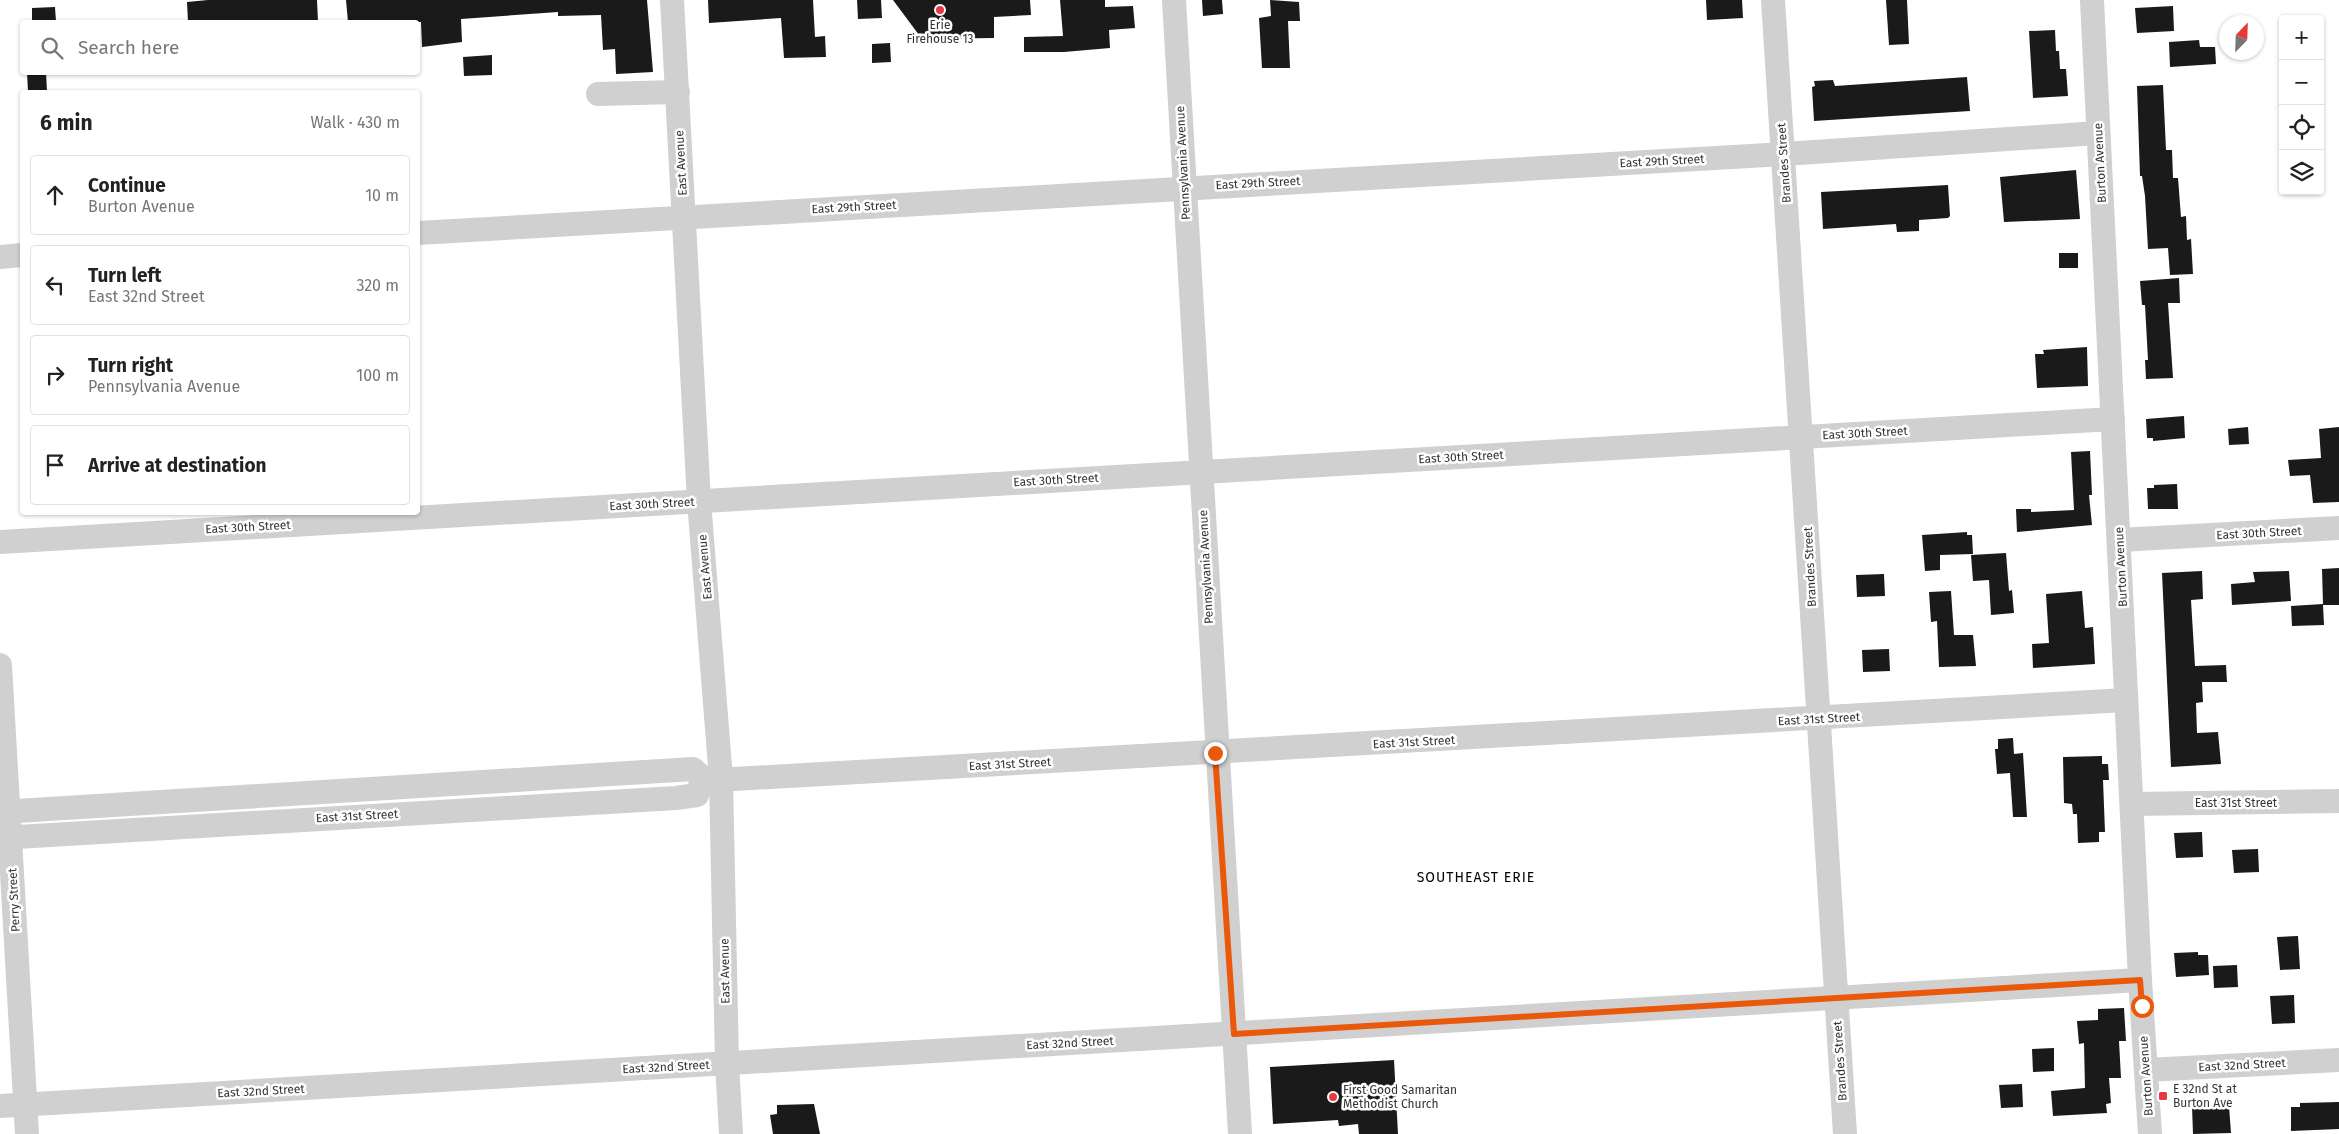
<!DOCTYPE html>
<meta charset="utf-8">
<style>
body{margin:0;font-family:"Fira Sans",sans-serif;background:#f2f2f2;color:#222}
.controls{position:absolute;right:15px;top:15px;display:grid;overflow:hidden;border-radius:5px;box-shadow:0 1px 4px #0004}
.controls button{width:45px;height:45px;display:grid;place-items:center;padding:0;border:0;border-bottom:1px solid #e0e0e0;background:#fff;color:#222;font:25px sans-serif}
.compass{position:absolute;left:2219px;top:15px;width:45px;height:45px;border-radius:50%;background:#fff;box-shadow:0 1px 4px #0004;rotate:23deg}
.stop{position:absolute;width:15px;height:15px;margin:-11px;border:4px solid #ea580c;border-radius:50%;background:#fff}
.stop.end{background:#ea580c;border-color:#fff;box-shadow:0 1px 5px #0008}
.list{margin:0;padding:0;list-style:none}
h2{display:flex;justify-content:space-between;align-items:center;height:65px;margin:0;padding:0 20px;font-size:21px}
h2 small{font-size:16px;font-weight:400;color:#767676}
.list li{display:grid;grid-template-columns:32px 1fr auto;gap:15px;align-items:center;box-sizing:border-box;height:80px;margin:0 10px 10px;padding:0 10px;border:1px solid #e0e0e0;border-radius:5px}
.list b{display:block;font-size:19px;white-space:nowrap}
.list p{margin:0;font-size:16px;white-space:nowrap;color:#767676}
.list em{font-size:16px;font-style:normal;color:#767676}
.icon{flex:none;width:28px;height:28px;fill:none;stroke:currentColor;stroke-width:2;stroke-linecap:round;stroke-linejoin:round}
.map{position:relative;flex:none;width:2339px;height:1134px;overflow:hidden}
.search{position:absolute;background:#fff;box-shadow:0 1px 4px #0004;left:20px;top:20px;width:400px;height:55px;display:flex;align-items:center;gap:12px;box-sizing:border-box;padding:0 18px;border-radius:5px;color:#767676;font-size:19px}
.panel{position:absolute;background:#fff;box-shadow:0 1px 4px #0004;left:20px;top:90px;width:400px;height:425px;border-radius:5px}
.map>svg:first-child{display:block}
.building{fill:#1a1a1a}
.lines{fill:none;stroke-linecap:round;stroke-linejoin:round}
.minor{stroke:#d0d0d0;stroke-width:24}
.route{stroke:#ea580c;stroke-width:6}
.poi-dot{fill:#e63946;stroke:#fff;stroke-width:2}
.labels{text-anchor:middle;stroke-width:5;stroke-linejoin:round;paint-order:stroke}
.poi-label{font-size:12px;fill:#333;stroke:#fff;text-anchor:start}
.street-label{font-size:12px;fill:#333;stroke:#fff}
.neighbourhood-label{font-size:14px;letter-spacing:1px;fill:#000;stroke:#fff}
</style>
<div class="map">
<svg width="2339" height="1134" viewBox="0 0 2339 1134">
<rect width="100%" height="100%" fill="#fff"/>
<!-- building -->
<g class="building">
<path d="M 208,0 L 317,0 L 318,22 L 188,22 L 187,2 Z"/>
<path d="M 346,0 L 647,0 L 653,72 L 616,74 L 615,49 L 603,50 L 601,15 L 558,16 L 558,12 L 461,19 L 462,42 L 422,47 L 421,22 L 348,22 Z"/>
<path d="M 708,0 L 813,0 L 815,37 L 825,36 L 826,57 L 784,58 L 781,18 L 709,23 Z"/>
<path d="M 857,0 L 881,0 L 882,18 L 858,19 Z"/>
<path d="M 893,0 L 1030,0 L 1031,15 L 994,17 L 994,38 L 922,39 Z"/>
<path d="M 1060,0 L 1105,0 L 1105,7 L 1133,6 L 1135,28 L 1109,30 L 1110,48 L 1064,52 L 1024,52 L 1024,37 L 1063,36 Z"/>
<path d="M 1202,0 L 1222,0 L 1223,14 L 1203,16 Z"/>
<path d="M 1270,0 L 1299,2 L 1300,21 L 1288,21 L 1290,68 L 1262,68 L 1259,18 L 1271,16 Z"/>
<path d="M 1706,0 L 1742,0 L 1743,18 L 1707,20 Z"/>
<path d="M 1886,0 L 1907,0 L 1909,44 L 1889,45 Z"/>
<path d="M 2173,6 L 2174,31 L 2137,33 L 2135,8 Z"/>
<path d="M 55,7 L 56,22 L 32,22 L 32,8 Z"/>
<path d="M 2055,30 L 2056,51 L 2059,51 L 2060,69 L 2066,69 L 2068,96 L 2033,98 L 2029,31 Z"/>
<path d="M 2199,40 L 2200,47 L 2215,47 L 2216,64 L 2170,67 L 2169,42 Z"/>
<path d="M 890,43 L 891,62 L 872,63 L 872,44 Z"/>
<path d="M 492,55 L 492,75 L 464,76 L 463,57 Z"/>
<path d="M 27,72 L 46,72 L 47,92 L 28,92 Z"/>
<path d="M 1967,77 L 1970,111 L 1814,121 L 1812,87 L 1815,86 L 1814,81 L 1833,80 L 1835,86 Z"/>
<path d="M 2163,85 L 2166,150 L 2172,150 L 2173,178 L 2178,178 L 2181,217 L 2186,216 L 2187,240 L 2191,239 L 2193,274 L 2170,275 L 2168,248 L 2148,249 L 2145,196 L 2142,176 L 2140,176 L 2137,86 Z"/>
<path d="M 2076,170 L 2080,219 L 2004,222 L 2000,177 Z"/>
<path d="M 1948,185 L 1950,216 L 1948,218 L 1919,220 L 1919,231 L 1897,232 L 1896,224 L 1823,229 L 1821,192 Z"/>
<rect x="2059" y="253" width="19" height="15"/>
<path d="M 2179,278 L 2180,303 L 2168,303 L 2173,378 L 2146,379 L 2145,360 L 2148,360 L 2145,305 L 2142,305 L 2140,281 Z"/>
<path d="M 2087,347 L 2088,386 L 2037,388 L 2035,354 L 2044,354 L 2043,350 Z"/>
<path d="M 2184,416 L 2185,438 L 2153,441 L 2153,438 L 2147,438 L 2146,419 Z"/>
<path d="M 2248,427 L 2249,444 L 2229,445 L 2228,429 Z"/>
<path d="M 2339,427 L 2339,502 L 2313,503 L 2310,475 L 2290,476 L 2288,460 L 2321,458 L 2319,429 Z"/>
<path d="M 2090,451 L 2092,495 L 2089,495 L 2092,525 L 2017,532 L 2016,509 L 2031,509 L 2031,512 L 2074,510 L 2071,452 Z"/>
<path d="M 2177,484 L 2178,509 L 2148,509 L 2147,488 L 2154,488 L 2154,485 Z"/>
<path d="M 1967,532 L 1967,535 L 1972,535 L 1973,554 L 1940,555 L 1940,570 L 1925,571 L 1922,535 Z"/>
<path d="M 2006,553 L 2009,591 L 2012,590 L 2014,613 L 1991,615 L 1989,580 L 1973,581 L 1971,555 Z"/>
<path d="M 2339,568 L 2339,605 L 2323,605 L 2324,625 L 2292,626 L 2291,606 L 2323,604 L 2322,569 Z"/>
<path d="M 2202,571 L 2203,599 L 2191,600 L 2195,666 L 2226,665 L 2227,682 L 2202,682 L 2203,702 L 2196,703 L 2197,733 L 2218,732 L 2221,764 L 2171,767 L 2162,573 Z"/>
<path d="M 2289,571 L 2291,601 L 2232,605 L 2231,584 L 2255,582 L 2253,572 Z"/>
<path d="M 1884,574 L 1885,596 L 1857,597 L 1856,575 Z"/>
<path d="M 1951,591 L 1954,635 L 1973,635 L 1976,666 L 1939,667 L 1937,621 L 1931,622 L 1929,592 Z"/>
<path d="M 2082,591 L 2085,628 L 2093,627 L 2095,664 L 2033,668 L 2032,644 L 2049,643 L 2046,594 Z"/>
<path d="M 1889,649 L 1890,671 L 1863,672 L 1862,650 Z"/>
<path d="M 2013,738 L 2014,754 L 2023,753 L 2027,817 L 2013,817 L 2010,773 L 1997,774 L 1995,749 L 1998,749 L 1998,739 Z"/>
<path d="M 2102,756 L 2102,764 L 2108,764 L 2109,780 L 2103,780 L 2105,832 L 2099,832 L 2099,842 L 2078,843 L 2077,814 L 2073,814 L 2072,804 L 2064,803 L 2063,757 Z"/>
<path d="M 2202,832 L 2203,857 L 2176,858 L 2174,833 Z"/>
<path d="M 2258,849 L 2259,872 L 2234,873 L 2232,850 Z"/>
<path d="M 2298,936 L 2300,969 L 2280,970 L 2277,937 Z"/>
<path d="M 2198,952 L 2198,955 L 2208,955 L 2209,975 L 2176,977 L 2174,953 Z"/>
<path d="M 2237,965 L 2238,987 L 2214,988 L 2213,966 Z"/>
<path d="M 2294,995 L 2295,1023 L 2272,1024 L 2270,996 Z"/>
<path d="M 2124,1008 L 2126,1041 L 2119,1041 L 2121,1078 L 2109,1078 L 2111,1103 L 2106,1104 L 2107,1113 L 2053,1116 L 2051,1091 L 2085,1088 L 2084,1043 L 2079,1044 L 2077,1021 L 2098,1020 L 2098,1009 Z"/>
<path d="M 2054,1048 L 2054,1071 L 2033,1072 L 2032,1049 Z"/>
<path d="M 1394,1060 L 1398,1134 L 1359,1134 L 1358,1124 L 1339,1126 L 1338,1120 L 1273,1124 L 1270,1067 Z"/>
<path d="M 2022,1084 L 2023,1107 L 2001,1108 L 1999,1085 Z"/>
<path d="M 2339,1102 L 2339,1129 L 2291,1131 L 2291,1107 L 2300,1107 L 2300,1103 Z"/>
<path d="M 814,1104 L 820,1134 L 773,1134 L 770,1115 L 777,1114 L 777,1105 Z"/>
<path d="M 2220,1105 L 2229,1106 L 2231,1133 L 2193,1134 L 2192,1106 Z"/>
</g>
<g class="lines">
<!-- minor -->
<g class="minor">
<path d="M 672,0 L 699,501 L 721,779 L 727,1063 L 731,1134"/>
<path d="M 1174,0 C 1195,378 1216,756 1240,1134"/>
<path d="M 1773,0 L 1845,1134"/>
<path d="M 2092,0 L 2140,980 L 2150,1134"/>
<path d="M 598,94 L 678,92"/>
<path d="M 418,233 L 1784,154 L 2098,133"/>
<path d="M 0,257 L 22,255"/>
<path d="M 2119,540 L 2339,528"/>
<path d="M 0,542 L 2113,419"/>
<path d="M 0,665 L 27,1134"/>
<path d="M 703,778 L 734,779 L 2126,700"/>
<path d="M 2132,804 L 2339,801"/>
<path d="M 0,812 L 693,769 L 703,778 L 697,795 L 676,798 L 0,838"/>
<path d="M 2146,1070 L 2339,1060"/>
<path d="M 0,1106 L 2140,980"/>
</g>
</g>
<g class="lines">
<!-- route -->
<path class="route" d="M 1215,753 L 1234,1034 L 2140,980 L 2142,1006"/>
</g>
<!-- markers -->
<g class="poi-dot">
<circle cx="940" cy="10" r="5"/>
<rect x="2158" y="1091" width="10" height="10" rx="2.5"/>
<circle cx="1333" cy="1097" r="5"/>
</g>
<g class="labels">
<!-- poi labels -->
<g class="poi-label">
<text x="940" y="29" text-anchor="middle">Erie<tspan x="940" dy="14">Firehouse 13</tspan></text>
<text x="2173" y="1093">E 32nd St at<tspan x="2173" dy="14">Burton Ave</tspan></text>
<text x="1343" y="1094">First Good Samaritan<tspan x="1343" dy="14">Methodist Church</tspan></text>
</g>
<!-- street labels -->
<g class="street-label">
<text transform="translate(1662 161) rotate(-3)" y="4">East 29th Street</text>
<text transform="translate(681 163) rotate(-93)" y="4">East Avenue</text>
<text transform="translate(1183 163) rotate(-93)" y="4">Pennsylvania Avenue</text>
<text transform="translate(1784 163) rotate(-94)" y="4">Brandes Street</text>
<text transform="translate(2100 163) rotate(-93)" y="4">Burton Avenue</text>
<text transform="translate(1258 183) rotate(-3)" y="4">East 29th Street</text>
<text transform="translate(854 207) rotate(-3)" y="4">East 29th Street</text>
<text transform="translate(1865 433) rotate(-3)" y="4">East 30th Street</text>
<text transform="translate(1461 457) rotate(-3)" y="4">East 30th Street</text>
<text transform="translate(1056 480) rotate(-3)" y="4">East 30th Street</text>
<text transform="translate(652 504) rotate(-3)" y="4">East 30th Street</text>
<text transform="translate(248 527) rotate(-3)" y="4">East 30th Street</text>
<text transform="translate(2259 533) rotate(-3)" y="4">East 30th Street</text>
<text transform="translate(705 567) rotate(-95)" y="4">East Avenue</text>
<text transform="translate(1206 567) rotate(-93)" y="4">Pennsylvania Avenue</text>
<text transform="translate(1810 567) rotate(-93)" y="4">Brandes Street</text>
<text transform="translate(2121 567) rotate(-93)" y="4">Burton Avenue</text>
<text transform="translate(1819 719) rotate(-3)" y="4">East 31st Street</text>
<text transform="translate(1414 742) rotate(-3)" y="4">East 31st Street</text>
<text transform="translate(1010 764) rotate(-3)" y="4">East 31st Street</text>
<text x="2236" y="807">East 31st Street</text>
<text transform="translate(357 816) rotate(-3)" y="4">East 31st Street</text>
<text transform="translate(14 900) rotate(-93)" y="4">Perry Street</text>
<text transform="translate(725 971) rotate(-91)" y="4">East Avenue</text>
<text transform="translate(1070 1043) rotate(-3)" y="4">East 32nd Street</text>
<text transform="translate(1840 1061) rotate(-94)" y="4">Brandes Street</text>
<text transform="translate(2242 1065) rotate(-3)" y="4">East 32nd Street</text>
<text transform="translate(666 1067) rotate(-3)" y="4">East 32nd Street</text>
<text transform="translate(2146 1076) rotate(-94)" y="4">Burton Avenue</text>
<text transform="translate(261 1091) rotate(-3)" y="4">East 32nd Street</text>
</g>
<!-- neighbourhood labels -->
<g class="neighbourhood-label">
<text x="1476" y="882">SOUTHEAST ERIE</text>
</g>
</g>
</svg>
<div class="controls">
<button>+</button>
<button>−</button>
<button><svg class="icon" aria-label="locate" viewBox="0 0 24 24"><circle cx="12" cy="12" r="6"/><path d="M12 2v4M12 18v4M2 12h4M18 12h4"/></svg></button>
<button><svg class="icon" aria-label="layers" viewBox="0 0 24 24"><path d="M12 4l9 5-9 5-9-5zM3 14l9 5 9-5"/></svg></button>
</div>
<svg class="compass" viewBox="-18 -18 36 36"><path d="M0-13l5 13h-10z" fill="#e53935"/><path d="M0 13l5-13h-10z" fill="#767676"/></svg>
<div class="stop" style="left:2142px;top:1006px"></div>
<div class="stop end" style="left:1215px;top:753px"></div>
<div class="search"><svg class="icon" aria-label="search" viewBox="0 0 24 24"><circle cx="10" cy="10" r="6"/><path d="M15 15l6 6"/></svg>Search here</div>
<section class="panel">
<h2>6 min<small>Walk · 430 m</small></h2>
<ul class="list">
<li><svg class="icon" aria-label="ahead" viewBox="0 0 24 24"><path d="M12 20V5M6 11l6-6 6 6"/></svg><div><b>Continue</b><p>Burton Avenue</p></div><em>10 m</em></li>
<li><svg class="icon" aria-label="left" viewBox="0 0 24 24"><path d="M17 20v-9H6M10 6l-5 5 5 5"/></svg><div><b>Turn left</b><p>East 32nd Street</p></div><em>320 m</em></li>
<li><svg class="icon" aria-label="right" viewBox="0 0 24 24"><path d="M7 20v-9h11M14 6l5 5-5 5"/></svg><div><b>Turn right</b><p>Pennsylvania Avenue</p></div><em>100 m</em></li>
<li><svg class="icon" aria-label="arrive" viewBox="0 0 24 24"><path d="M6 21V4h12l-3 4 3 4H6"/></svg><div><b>Arrive at destination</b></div></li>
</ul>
</section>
</div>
